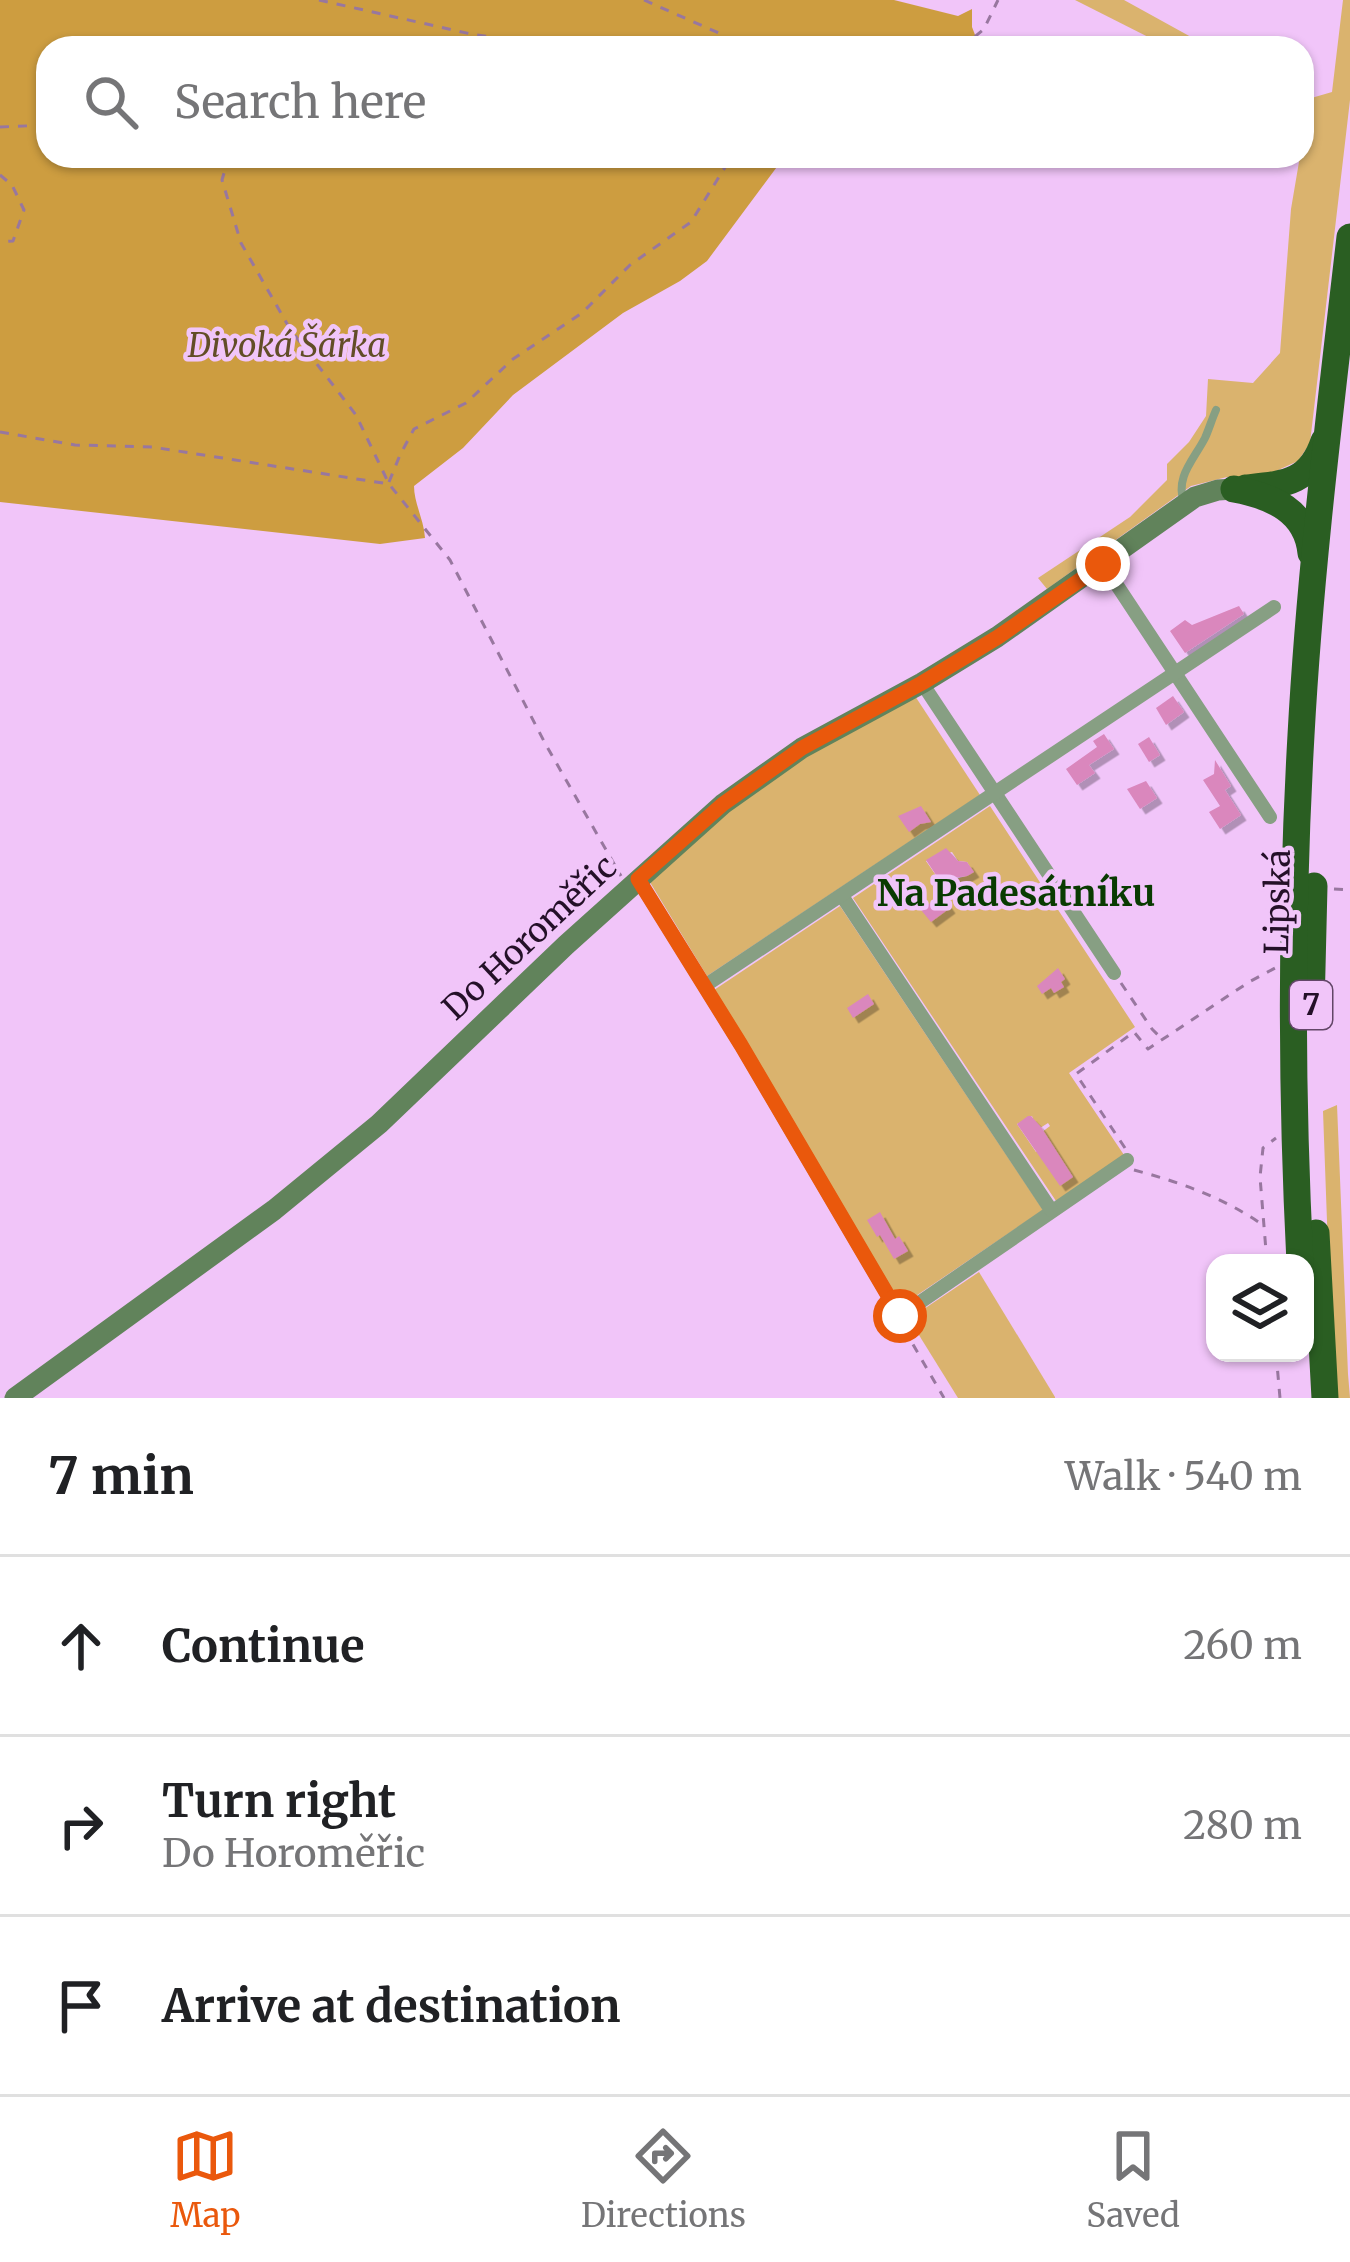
<!DOCTYPE html>
<meta charset="utf-8">
<style>
body{margin:0;font-family:Merriweather,serif;background:#f6f6f6;color:#202124}
.controls{position:absolute;right:36px;bottom:36px;display:grid;overflow:hidden;border-radius:24px;box-shadow:0 3px 9px #0004}
.controls button{width:108px;height:108px;display:grid;place-items:center;padding:0;border:0;border-bottom:3px solid #e0e0e0;background:#fff;color:#202124;font:60px sans-serif}
.stop{position:absolute;width:36px;height:36px;margin:-27px;border:9px solid #ea580c;border-radius:50%;background:#fff}
.stop.end{background:#ea580c;border-color:#fff;box-shadow:0 3px 12px #0008}
.list{margin:0;padding:0;list-style:none}
h2{display:flex;justify-content:space-between;align-items:center;height:156px;margin:0;padding:0 48px;font-size:51px}
h2 small{font-size:39px;font-weight:400;color:#757577}
.list li{display:grid;grid-template-columns:78px 1fr auto;gap:36px;align-items:center;box-sizing:border-box;height:180px;padding:0 48px;border-top:3px solid #e0e0e0}
.list b{display:block;font-size:45px;white-space:nowrap}
.list p{margin:0;font-size:39px;white-space:nowrap;color:#757577}
.list em{font-size:39px;font-style:normal;color:#757577}
.icon{flex:none;width:66px;height:66px;fill:none;stroke:currentColor;stroke-width:2;stroke-linecap:round;stroke-linejoin:round}
.map{position:relative;flex:none;width:1350px;height:1398px;overflow:hidden}
.search{position:absolute;background:#fff;box-shadow:0 3px 9px #0004;left:36px;right:36px;top:36px;height:132px;display:flex;align-items:center;gap:30px;box-sizing:border-box;padding:0 42px;border-radius:36px;color:#757577;font-size:45px}
.sheet{height:696px;background:#fff}
nav{display:flex;justify-content:space-around;align-items:center;box-sizing:border-box;height:168px;border-top:3px solid #e0e0e0;background:#fff;font-size:33px;color:#757577}
nav a{display:grid;justify-items:center;gap:6px}
nav .on{color:#ea580c}
.map>svg:first-child{display:block}
.green{fill:#dab36e;fill-rule:evenodd}
.forest{fill:#cd9d40}
.building{fill:#da87bd;filter:url(#shadow)}
.lines{fill:none;stroke-linecap:round;stroke-linejoin:round}
.path{stroke:#98779f;stroke-width:3;stroke-dasharray:9 9;stroke-linecap:butt}
.lane{stroke:#879f83;stroke-width:8}
.street{stroke:#879f83;stroke-width:14}
.secondary{stroke:#61835b;stroke-width:21}
.highway{stroke:#2a5e22;stroke-width:27}
.route{stroke:#ea580c;stroke-width:15}
.labels{text-anchor:middle;stroke-width:9;stroke-linejoin:round;paint-order:stroke}
.shield{fill:#f1c5f9;stroke:#624667;stroke-width:3}
.shield-label{font-size:30px;font-weight:bold;fill:#241028}
.park-label{font-size:33px;font-style:italic;fill:#624d27;stroke:#f1c5f9}
.street-label{font-size:33px;fill:#241028;stroke:#f1c5f9}
.neighbourhood-label{font-size:36px;font-weight:bold;fill:#093b01;stroke:#f1c5f9}
</style>
<div class="map">
<svg width="1350" height="1398" viewBox="0 0 1350 1398">
<defs>
<filter id="shadow"><feDropShadow dx="5.5" dy="5.5" stdDeviation="0" flood-color="#0004"/></filter>
</defs>
<rect width="100%" height="100%" fill="#f1c5f9"/>
<!-- green -->
<g class="green">
<path d="M 1075,0 L 1124,0 L 1211,48 L 1170,48 Z"/>
<path d="M 1343,0 L 1350,0 L 1350,100 L 1310,443 L 1298,461 L 1263,477 L 1227,477 L 1191,486 L 1047,589 L 1038,578 L 1130,517 L 1167,480 L 1167,464 L 1189,442 L 1206,416 L 1208,379 L 1253,383 L 1280,353 L 1291,209 L 1300,156 L 1302,156 L 1306,121 L 1302,118 L 1302,93 L 1308,99 L 1332,92 Z"/>
<path d="M 915,696 L 980,795 L 707,976 L 648,879 L 728,809 L 809,753 Z"/>
<path d="M 990,806 L 1135,1027 L 1069,1073 L 1124,1155 L 1056,1201 L 853,898 ZM 952,852 L 958,861 L 967,862 L 973,872 C 964,879 952,878 942,884 L 926,861 ZM 1032,1116 L 1037,1130 L 1048,1123 L 1050,1126 L 1038,1135 L 1046,1146 L 1036,1152 L 1017,1124 Z"/>
<path d="M 840,906 L 1043,1210 L 901,1306 L 714,990 Z"/>
<path d="M 1337,1105 L 1348,1374 L 1350,1398 L 1335,1398 L 1333,1387 L 1323,1111 Z"/>
<path d="M 979,1272 L 1055,1397 L 1055,1398 L 958,1398 L 909,1319 Z"/>
</g>
<!-- forest -->
<path class="forest" d="M 0,0 L 894,0 L 958,16 L 972,9 L 972,27 L 980,48 L 48,48 L 48,156 L 785,156 L 707,261 L 680,281 L 623,313 L 513,395 L 463,448 L 414,486 C 414,503 424,520 425,538 L 380,544 L 0,502 Z"/>
<!-- building -->
<g class="building">
<path d="M 1239,606 L 1244,614 L 1185,653 L 1170,631 L 1185,620 L 1192,625 Z"/>
<path d="M 1173,696 L 1184,712 L 1166,725 L 1156,708 Z"/>
<path d="M 1104,734 L 1114,749 L 1089,765 L 1095,773 L 1077,785 L 1066,769 L 1097,747 L 1093,741 Z"/>
<path d="M 1149,737 L 1160,755 L 1149,762 L 1138,744 Z"/>
<path d="M 1215,760 L 1231,786 L 1225,790 L 1241,815 L 1220,829 L 1209,812 L 1220,806 L 1203,780 L 1214,774 Z"/>
<path d="M 1146,781 L 1157,798 L 1140,809 L 1127,789 Z"/>
<path d="M 921,806 L 931,822 L 920,824 L 909,832 L 898,816 Z"/>
<path d="M 946,848 L 958,861 L 967,862 L 974,872 L 967,876 L 952,878 L 942,884 L 926,860 Z"/>
<path d="M 941,895 L 950,908 L 931,922 L 921,910 Z"/>
<path d="M 1058,968 L 1065,979 L 1061,982 L 1064,987 L 1054,993 L 1051,988 L 1042,994 L 1037,986 Z"/>
<path d="M 868,994 L 874,1004 L 853,1018 L 847,1008 Z"/>
<path d="M 1028,1116 L 1031,1116 L 1041,1127 L 1073,1177 L 1060,1186 L 1017,1124 Z"/>
<path d="M 880,1212 L 895,1239 L 899,1236 L 908,1251 L 894,1259 L 880,1235 L 877,1237 L 867,1220 Z"/>
</g>
<g class="lines">
<!-- path -->
<g class="path">
<path d="M 319,0 L 471,34 L 564,48"/>
<path d="M 644,0 L 721,34 L 734,48"/>
<path d="M 961,48 L 984,29 L 998,0"/>
<path d="M 0,127 L 48,125"/>
<path d="M 229,156 L 222,180 L 241,243 L 290,329 L 356,415 L 389,484 L 450,560 L 546,745 L 621,876"/>
<path d="M 0,175 L 12,185 L 24,210 L 13,241 L 0,242"/>
<path d="M 0,432 L 75,445 L 152,447 L 389,484"/>
<path d="M 389,482 L 400,455 L 414,429 L 466,403 L 513,359 L 582,313 L 630,265 L 691,222 L 732,156"/>
<path d="M 1334,889 L 1350,890"/>
<path d="M 1121,983 L 1152,1029 L 1161,1038"/>
<path d="M 1125,1148 L 1076,1074 L 1134,1032 L 1148,1049 L 1249,982 L 1275,968"/>
<path d="M 1134,1170 C 1180,1182 1224,1198 1263,1225"/>
<path d="M 1267,1263 L 1260,1177 L 1263,1148 L 1276,1138"/>
<path d="M 904,1329 L 944,1398"/>
<path d="M 1276,1353 L 1280,1398"/>
</g>
<!-- lane -->
<path class="lane" d="M 1184,503 C 1175,477 1193,461 1205,438 C 1209,429 1212,419 1216,410"/>
<!-- street -->
<g class="street">
<path d="M 1103,564 L 1270,817"/>
<path d="M 922,683 L 1114,973"/>
<path d="M 638,879 L 741,1045 L 900,1316 L 1127,1160"/>
<path d="M 842,896 L 1051,1210"/>
<path d="M 706,985 L 1274,607"/>
</g>
<!-- secondary -->
<path class="secondary" d="M 15,1398 L 274,1210 L 379,1124 L 566,945 L 723,804 L 802,748 L 922,683 L 997,637 L 1195,497 L 1218,490 L 1234,489"/>
<!-- highway -->
<g class="highway">
<path d="M 1246,488 C 1285,484 1310,483 1324,441"/>
<path d="M 1234,489 C 1272,496 1307,511 1311,553"/>
<path d="M 1311,1009 L 1314,886"/>
<path d="M 1316,1233 L 1325,1398"/>
<path d="M 1300,1263 C 1291,1087 1291,911 1301,735 C 1310,569 1331,403 1350,237"/>
</g>
</g>
<g class="lines">
<!-- route -->
<path class="route" d="M 900,1316 L 741,1045 L 638,879 L 723,804 L 802,748 L 922,683 L 998,637 L 1103,564"/>
</g>
<g class="labels">
<!-- shield labels -->
<rect class="shield" x="1290" y="981" width="42" height="48" rx="9"/>
<g class="shield-label">
<text x="1311" y="1015">7</text>
</g>
<!-- park labels -->
<g class="park-label">
<text x="287" y="357">Divoká Šárka</text>
</g>
<!-- street labels -->
<g class="street-label">
<text transform="translate(1277 902) rotate(-89)" y="12">Lipská</text>
<text transform="translate(529 937) rotate(-43)" y="12">Do Horoměřic</text>
</g>
<!-- neighbourhood labels -->
<g class="neighbourhood-label">
<text x="1016" y="906">Na Padesátníku</text>
</g>
</g>
</svg>
<div class="controls">
<button><svg class="icon" aria-label="layers" viewBox="0 0 24 24"><path d="M12 4l9 5-9 5-9-5zM3 14l9 5 9-5"/></svg></button>
</div>
<div class="stop" style="left:900px;top:1316px"></div>
<div class="stop end" style="left:1103px;top:564px"></div>
<div class="search"><svg class="icon" aria-label="search" viewBox="0 0 24 24"><circle cx="10" cy="10" r="6"/><path d="M15 15l6 6"/></svg>Search here</div>
</div>
<section class="sheet">
<h2>7 min<small>Walk · 540 m</small></h2>
<ul class="list">
<li><svg class="icon" aria-label="ahead" viewBox="0 0 24 24"><path d="M12 20V5M6 11l6-6 6 6"/></svg><div><b>Continue</b></div><em>260 m</em></li>
<li><svg class="icon" aria-label="right" viewBox="0 0 24 24"><path d="M7 20v-9h11M14 6l5 5-5 5"/></svg><div><b>Turn right</b><p>Do Horoměřic</p></div><em>280 m</em></li>
<li><svg class="icon" aria-label="arrive" viewBox="0 0 24 24"><path d="M6 21V4h12l-3 4 3 4H6"/></svg><div><b>Arrive at destination</b></div></li>
</ul>
</section>
<nav>
<a class="on"><svg class="icon" aria-label="map" viewBox="0 0 24 24"><path d="M3 6l6-2 6 2 6-2v14l-6 2-6-2-6 2zM9 4v14M15 6v14"/></svg>Map</a>
<a><svg class="icon" aria-label="directions" viewBox="0 0 24 24"><path d="M12 3l9 9-9 9-9-9zM9 14v-3h6M13 9l2 2-2 2"/></svg>Directions</a>
<a><svg class="icon" aria-label="saved" viewBox="0 0 24 24"><path d="M7 4h10v16l-5-4-5 4z"/></svg>Saved</a>
</nav>
